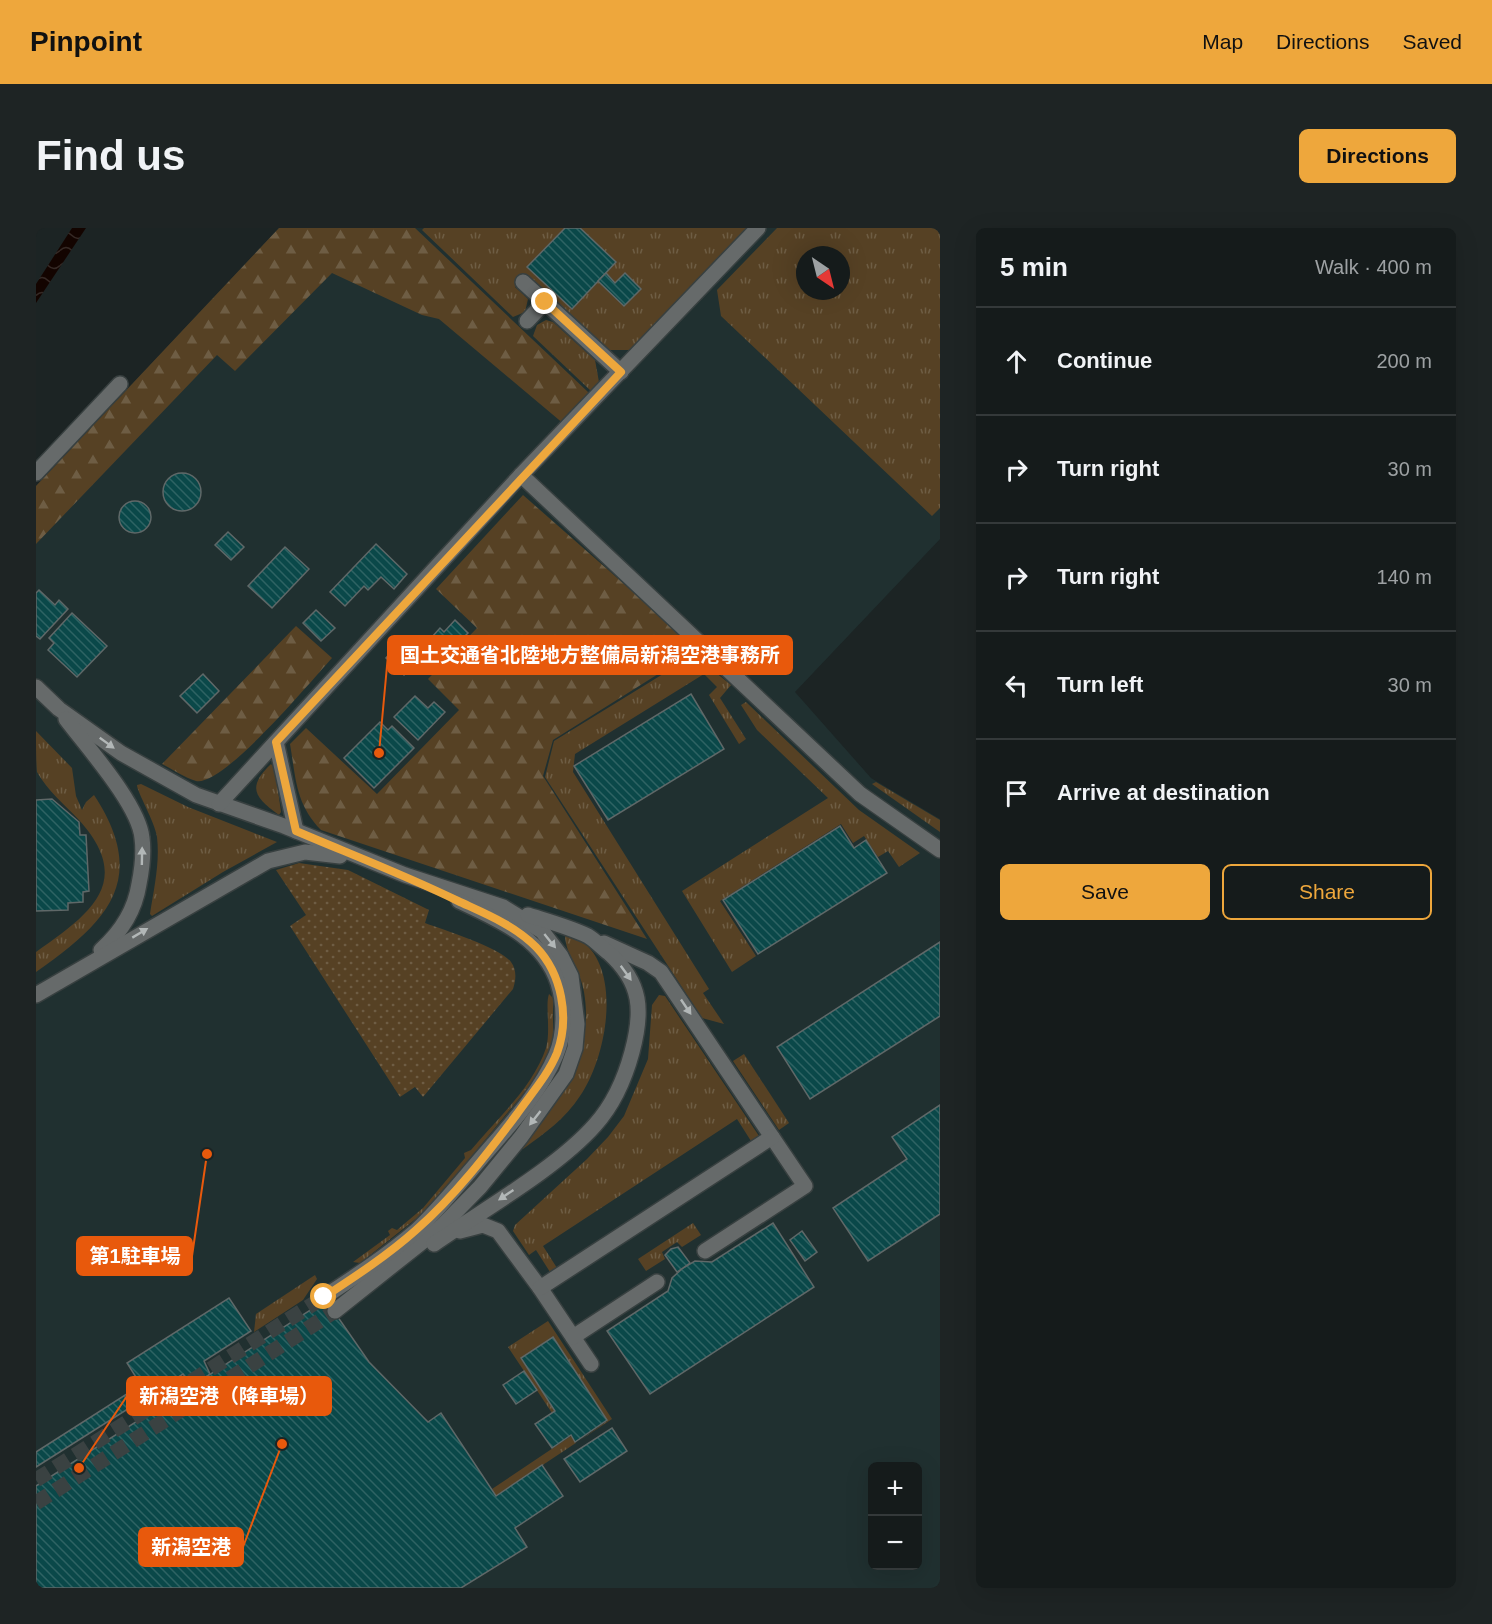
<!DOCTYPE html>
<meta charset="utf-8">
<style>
body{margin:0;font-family:Arial,"Noto Sans JP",sans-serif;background:#1e2424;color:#f1f3f6}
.controls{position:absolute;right:18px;bottom:18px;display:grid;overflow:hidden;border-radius:9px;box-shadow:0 6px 24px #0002}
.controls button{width:54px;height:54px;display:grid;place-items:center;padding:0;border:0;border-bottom:2px solid #34393a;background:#151b1b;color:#f1f3f6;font:30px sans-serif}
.compass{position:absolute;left:760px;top:18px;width:54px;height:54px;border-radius:50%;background:#151b1b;box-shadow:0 6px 24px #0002;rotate:145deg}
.stop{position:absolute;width:18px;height:18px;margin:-14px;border:4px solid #eea73c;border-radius:50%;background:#fff}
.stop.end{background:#eea73c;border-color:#fff;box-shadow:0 2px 6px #0008}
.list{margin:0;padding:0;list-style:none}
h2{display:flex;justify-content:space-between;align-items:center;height:78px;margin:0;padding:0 24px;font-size:26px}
h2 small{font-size:20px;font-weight:400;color:#9da1a3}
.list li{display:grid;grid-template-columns:39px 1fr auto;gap:18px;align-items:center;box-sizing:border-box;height:108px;padding:0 24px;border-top:2px solid #34393a}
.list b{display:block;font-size:22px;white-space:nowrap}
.list em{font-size:20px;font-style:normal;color:#9da1a3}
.actions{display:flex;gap:12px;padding:18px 24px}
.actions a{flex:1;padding:14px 0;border:2px solid #eea73c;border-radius:9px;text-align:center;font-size:21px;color:#eea73c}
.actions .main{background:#eea73c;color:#111}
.icon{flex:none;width:33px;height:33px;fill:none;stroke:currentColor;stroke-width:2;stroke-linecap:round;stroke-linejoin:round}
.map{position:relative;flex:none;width:904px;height:1360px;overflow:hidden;border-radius:9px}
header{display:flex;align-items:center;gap:36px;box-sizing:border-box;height:84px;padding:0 30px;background:#eea73c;color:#111}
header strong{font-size:28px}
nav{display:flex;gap:33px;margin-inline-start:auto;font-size:21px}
.intro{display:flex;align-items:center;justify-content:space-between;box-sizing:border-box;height:144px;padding:0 36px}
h1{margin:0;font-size:42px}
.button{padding:15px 27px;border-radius:9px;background:#eea73c;color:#111;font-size:21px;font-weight:700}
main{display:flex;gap:36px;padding:0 36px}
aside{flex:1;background:#151b1b;border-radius:9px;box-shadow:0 6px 24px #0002}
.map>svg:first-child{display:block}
.built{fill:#203030;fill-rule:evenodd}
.grass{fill:url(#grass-tufts);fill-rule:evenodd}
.forest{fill:url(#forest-firs)}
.park{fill:url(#park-dots)}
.water{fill:url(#water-waves)}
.building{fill:url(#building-back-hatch);stroke:#5f6868;stroke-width:1.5}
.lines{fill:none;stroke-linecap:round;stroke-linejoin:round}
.minor-tunnel{stroke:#3a4242;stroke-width:15;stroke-dasharray:15 8;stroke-linecap:butt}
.minor-casing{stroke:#384040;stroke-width:18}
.minor{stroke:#666a6a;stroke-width:15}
.oneway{fill:#b2b7b7}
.route{stroke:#eea73c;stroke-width:8}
.leader{fill:none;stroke:#e8590c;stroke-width:2}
.callout-dot{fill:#e8590c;stroke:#1c2424;stroke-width:2}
.callout{fill:#e8590c;stroke:#e8590c;stroke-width:2}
.callout-label{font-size:20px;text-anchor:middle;font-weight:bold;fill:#fff}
</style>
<header>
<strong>Pinpoint</strong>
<nav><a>Map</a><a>Directions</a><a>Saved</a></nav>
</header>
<div class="intro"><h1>Find us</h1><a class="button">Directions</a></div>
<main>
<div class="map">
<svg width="904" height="1360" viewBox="0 0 904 1360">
<defs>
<pattern id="grass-tufts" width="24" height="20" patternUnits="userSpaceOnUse" patternTransform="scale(1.5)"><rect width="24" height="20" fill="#564124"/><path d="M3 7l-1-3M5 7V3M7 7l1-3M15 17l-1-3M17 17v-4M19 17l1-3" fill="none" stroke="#6e5d44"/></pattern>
<pattern id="forest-firs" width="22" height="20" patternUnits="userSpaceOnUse" patternTransform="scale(1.5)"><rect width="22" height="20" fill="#564124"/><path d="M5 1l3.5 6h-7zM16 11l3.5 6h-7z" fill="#6e5d44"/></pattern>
<pattern id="park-dots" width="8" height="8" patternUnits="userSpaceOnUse" patternTransform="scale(1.5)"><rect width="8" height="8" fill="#564124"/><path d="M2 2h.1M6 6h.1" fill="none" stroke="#6e5d44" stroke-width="1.8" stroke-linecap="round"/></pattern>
<pattern id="water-waves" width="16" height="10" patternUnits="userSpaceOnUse" patternTransform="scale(1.5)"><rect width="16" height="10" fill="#130400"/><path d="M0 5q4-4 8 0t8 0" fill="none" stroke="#352925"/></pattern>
<pattern id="building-back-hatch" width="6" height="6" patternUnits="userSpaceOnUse" patternTransform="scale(1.5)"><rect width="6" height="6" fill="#0a4849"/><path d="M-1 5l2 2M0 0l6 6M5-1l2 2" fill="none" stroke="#2e6363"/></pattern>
</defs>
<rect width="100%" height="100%" fill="#1c2424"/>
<!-- built -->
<path class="built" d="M 243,0 L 904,0 L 904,311 L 759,464 L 835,550 L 904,591 L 904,1360 L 0,1360 L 0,258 ZM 769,27 L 805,27 L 805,63 L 769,63 ZM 836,1238 L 882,1238 L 882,1338 L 836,1338 Z"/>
<!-- grass -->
<g class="grass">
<path d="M 388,0 L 712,0 L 595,122 L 570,122 L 490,49 L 479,59 L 492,71 L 489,84 L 477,89 L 386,2 Z"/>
<path d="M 741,0 L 904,0 L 904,280 L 896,288 L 685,88 L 681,62 ZM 769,27 L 805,27 L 805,63 L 769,63 Z"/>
<path d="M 510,92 L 517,94 L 559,132 L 563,154 L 555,163 L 497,108 L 501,97 Z"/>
<path d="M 658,427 L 695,457 L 684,470 L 710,511 L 703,516 L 673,467 L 681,459 L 668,446 L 539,526 L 537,544 L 673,761 L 667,765 L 688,796 L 666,790 L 509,549 L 518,513 Z"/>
<path d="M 710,474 L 823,582 L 884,625 L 863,639 L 852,623 L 842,629 L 828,608 L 817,615 L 805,596 L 684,673 L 720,728 L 696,744 L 646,663 L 792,570 L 721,502 L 705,477 Z"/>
<path d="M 0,503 L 36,540 L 40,568 L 46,582 L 50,574 L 58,567 C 114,652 71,694 0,744 L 0,724 C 52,687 100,655 43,592 C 29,577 11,562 1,544 C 0,534 0,514 0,503 Z"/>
<path d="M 235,536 L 239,541 L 245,584 L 243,587 C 218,569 211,559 235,536 Z"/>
<path d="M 840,554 L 904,592 L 904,604 L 836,556 Z"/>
<path d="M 105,556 L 152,579 L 241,614 L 187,644 L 116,688 L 114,686 C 118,660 124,635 121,609 C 119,594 101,564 101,557 Z"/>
<path d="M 534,706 C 590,729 572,828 544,868 C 529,891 509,905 487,921 L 484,919 C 522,873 559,827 548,764 C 545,744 530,727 529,708 Z"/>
<path d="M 513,766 L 517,770 L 517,816 L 497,854 L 391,982 L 324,1035 L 317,1034 L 354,1007 L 352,1003 L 356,1000 L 361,1002 L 387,980 L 429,930 L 428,925 L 435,922 C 461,891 497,859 510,820 C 515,803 509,776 513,766 Z"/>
<path d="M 623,767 L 629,768 L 723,908 L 715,913 L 701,891 L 507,1018 L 521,1040 L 514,1044 L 500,1022 L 493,1027 L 477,1003 L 479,997 L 551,931 L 572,909 L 588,888 L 612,831 L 616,777 Z"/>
<path d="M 708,826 L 753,895 L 743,902 L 697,833 Z"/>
<path d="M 657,995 L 665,1007 L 646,1019 L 641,1014 L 626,1024 L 629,1031 L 610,1043 L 602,1031 Z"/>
<path d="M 279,1047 L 281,1051 L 267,1072 L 218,1104 L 220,1086 Z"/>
<path d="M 512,1093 L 576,1191 L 460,1268 L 456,1261 L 535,1208 L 540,1215 L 571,1193 L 518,1110 L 485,1131 L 519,1183 L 516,1185 L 472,1119 Z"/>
</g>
<!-- forest -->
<g class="forest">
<path d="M 243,0 L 379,0 L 552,164 L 554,187 L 535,202 L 403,91 L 386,87 L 296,45 L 199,143 L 181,127 L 0,316 L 0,258 Z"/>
<path d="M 487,267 L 662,421 L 517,512 L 507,548 L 611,711 L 285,602 C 259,575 260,550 254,516 L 270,500 L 341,566 L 423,482 L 392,451 L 441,400 L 400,361 Z"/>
<path d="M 260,398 L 296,430 C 275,453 187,559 160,553 C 149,550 136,541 126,536 Z"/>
</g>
<!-- park -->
<path class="park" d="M 263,635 L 312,642 L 393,682 L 389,695 C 408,702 465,720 475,734 C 481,742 480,752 477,761 L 387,869 L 379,859 L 364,869 L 254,698 L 270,687 L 240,642 Z"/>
<!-- water -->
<path class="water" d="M 36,0 L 50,0 L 0,75 L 0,56 Z"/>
<!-- building -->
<g class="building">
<path d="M 529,0 L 544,0 L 580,34 L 536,81 L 491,39 Z"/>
<path d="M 570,45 L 579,55 L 589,45 L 605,61 L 588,78 L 562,53 Z"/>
<circle cx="146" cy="264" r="19"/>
<circle cx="99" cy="289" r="16"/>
<path d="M 192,304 L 208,319 L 195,332 L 179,317 Z"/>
<path d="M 340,316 L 371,346 L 358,361 L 345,349 L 332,362 L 328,358 L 309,378 L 294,364 Z"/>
<path d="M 249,319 L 273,341 L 236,380 L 212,358 Z"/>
<path d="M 3,362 L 19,377 L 23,372 L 32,381 L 4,411 L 0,408 L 0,365 Z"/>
<path d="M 280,382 L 299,400 L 285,413 L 267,395 Z"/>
<path d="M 36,385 L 71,418 L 41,449 L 12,422 L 18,415 L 13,410 Z"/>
<path d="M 419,392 L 432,405 L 409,428 L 396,415 L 399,412 L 396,409 L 404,400 L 408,404 Z"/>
<path d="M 359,420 L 377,438 L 368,447 L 350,430 Z"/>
<path d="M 167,446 L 183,463 L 161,485 L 144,468 Z"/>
<path d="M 655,466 L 688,521 L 572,592 L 538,538 Z"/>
<path d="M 379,468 L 392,480 L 398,474 L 409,484 L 382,512 L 358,489 Z"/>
<path d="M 344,494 L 352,502 L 356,498 L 378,520 L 338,560 L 308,530 Z"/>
<path d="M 16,571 L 43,594 L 44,607 L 50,607 L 53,663 L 47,664 L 47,674 L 32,675 L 32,682 L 0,683 L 0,572 Z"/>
<path d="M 804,598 L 818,620 L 830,612 L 851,645 L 722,726 L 687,672 Z"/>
<path d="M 904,714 L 904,788 L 774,871 L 741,819 Z"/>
<path d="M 904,877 L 904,986 L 832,1033 L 797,980 L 871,931 L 856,909 Z"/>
<path d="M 737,995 L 778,1059 L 614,1166 L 571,1103 L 632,1063 L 636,1050 L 647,1040 L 659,1033 L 676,1034 Z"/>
<path d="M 766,1003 L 781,1024 L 769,1033 L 754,1012 Z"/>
<path d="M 642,1019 L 654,1035 L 641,1044 L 629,1027 L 635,1021 Z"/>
<path d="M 193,1070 L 215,1103 L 168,1133 L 174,1146 L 156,1158 L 147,1146 L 0,1239 L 0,1224 L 105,1157 L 91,1135 Z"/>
<path d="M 290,1072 L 333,1134 L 392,1194 L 405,1185 L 460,1268 L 506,1237 L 527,1268 L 479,1300 L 491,1319 L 425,1360 L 0,1360 L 0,1258 Z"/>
<path d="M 517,1109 L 571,1192 L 539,1214 L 535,1207 L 516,1220 L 499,1196 L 519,1183 L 485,1130 Z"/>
<path d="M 488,1143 L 501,1162 L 480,1176 L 467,1157 Z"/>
<path d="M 576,1200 L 591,1223 L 544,1254 L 528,1231 Z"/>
</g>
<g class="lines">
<!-- minor-tunnel -->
<g class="minor-tunnel">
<path d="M 0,1252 L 288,1069"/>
<path d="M 0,1275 L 299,1083"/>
</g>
<defs>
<g id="minor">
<path d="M 487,54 L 585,144"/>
<path d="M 491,93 L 509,74"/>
<path d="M 0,245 L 84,156"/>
<path d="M 485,247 L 824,566 L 904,622"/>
<path d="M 0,459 L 23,481 L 85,525 L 160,567 L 248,598 L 369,647 L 467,679 L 506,703 L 525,728 L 535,748 L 541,796 L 539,820 L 530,846 L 485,909 L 444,959 L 405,999 L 299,1083"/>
<path d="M 30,491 C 51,519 103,577 106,610 C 108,625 106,641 103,656 C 99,682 84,705 65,722"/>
<path d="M 240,514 L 260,603"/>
<path d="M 183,576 L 485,247 L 722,0"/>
<path d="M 568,715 L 612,735 L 625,744 L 769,958 L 669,1023"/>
<path d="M 0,767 L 232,633 L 269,624 L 304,628"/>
<path d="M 424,1003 L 447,997 L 462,1003 L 504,1060 L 555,1136"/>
<path d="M 398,1016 C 447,982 521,940 559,897 C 577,877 589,850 596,824 C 607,783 606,755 573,725 C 566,720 559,712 552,708 C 533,699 511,693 492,687"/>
<path d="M 504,1060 L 736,909"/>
<path d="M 288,1069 C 320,1048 352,1027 381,1002 C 403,981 422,957 442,934 C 470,901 503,867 520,827 C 529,806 529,777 522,755 C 507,710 463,692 423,673"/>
<path d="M 537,1109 L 621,1054"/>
</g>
</defs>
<!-- minor casing -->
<use href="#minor" class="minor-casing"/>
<!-- minor -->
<use href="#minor" class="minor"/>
</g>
<!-- one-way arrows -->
<defs><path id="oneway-solid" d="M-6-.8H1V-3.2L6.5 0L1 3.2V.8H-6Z" transform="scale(1.5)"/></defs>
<g class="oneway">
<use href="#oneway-solid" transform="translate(71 515) rotate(36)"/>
<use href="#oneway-solid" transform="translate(106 628) rotate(-89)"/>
<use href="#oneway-solid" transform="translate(104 705) rotate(-31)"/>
<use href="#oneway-solid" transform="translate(514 713) rotate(51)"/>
<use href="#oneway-solid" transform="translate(590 745) rotate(54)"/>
<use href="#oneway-solid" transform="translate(650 779) rotate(56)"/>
<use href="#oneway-solid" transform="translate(499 890) rotate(128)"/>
<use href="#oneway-solid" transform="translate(470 967) rotate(146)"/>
</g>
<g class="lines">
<!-- route -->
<path class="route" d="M 288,1069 C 320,1048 352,1027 380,1002 C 418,969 451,926 481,886 C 495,866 512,847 521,825 C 534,790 526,746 500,719 C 478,697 450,686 422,673 C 369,647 314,626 260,603 L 240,514 L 585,144 L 509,74"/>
</g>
<!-- callouts -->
<path class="leader" d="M343 525L352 427M171 926L156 1028M43 1240L91 1168M246 1216L207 1319"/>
<g class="callout-dot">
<circle cx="343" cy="525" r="6"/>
<circle cx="171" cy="926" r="6"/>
<circle cx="43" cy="1240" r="6"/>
<circle cx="246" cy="1216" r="6"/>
</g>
<g class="callout">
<rect x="352" y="408" width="404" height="38" rx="6"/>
<rect x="41" y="1009" width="115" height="38" rx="6"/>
<rect x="91" y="1149" width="204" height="38" rx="6"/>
<rect x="103" y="1300" width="104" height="38" rx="6"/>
</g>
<g class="callout-label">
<text x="554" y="434">国土交通省北陸地方整備局新潟空港事務所</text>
<text x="99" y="1035">第1駐車場</text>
<text x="193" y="1175">新潟空港（降車場）</text>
<text x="155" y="1326">新潟空港</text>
</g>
</svg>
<div class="controls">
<button>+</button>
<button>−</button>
</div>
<svg class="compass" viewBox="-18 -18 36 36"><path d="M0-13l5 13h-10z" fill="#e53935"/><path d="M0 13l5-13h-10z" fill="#9da1a3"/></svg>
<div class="stop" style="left:288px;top:1069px"></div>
<div class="stop end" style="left:509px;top:74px"></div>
</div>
<aside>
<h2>5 min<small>Walk · 400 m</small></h2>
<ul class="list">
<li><svg class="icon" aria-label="ahead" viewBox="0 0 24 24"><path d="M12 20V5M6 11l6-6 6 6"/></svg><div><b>Continue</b></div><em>200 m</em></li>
<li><svg class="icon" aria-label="right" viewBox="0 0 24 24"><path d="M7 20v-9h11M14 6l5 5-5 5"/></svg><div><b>Turn right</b></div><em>30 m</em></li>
<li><svg class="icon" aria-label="right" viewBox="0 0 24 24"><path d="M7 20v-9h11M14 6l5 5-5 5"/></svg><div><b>Turn right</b></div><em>140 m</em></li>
<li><svg class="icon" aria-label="left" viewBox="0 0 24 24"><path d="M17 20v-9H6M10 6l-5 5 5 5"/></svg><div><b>Turn left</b></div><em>30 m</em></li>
<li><svg class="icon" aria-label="arrive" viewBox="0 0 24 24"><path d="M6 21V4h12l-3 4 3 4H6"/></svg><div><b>Arrive at destination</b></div></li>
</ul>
<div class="actions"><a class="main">Save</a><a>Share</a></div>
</aside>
</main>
